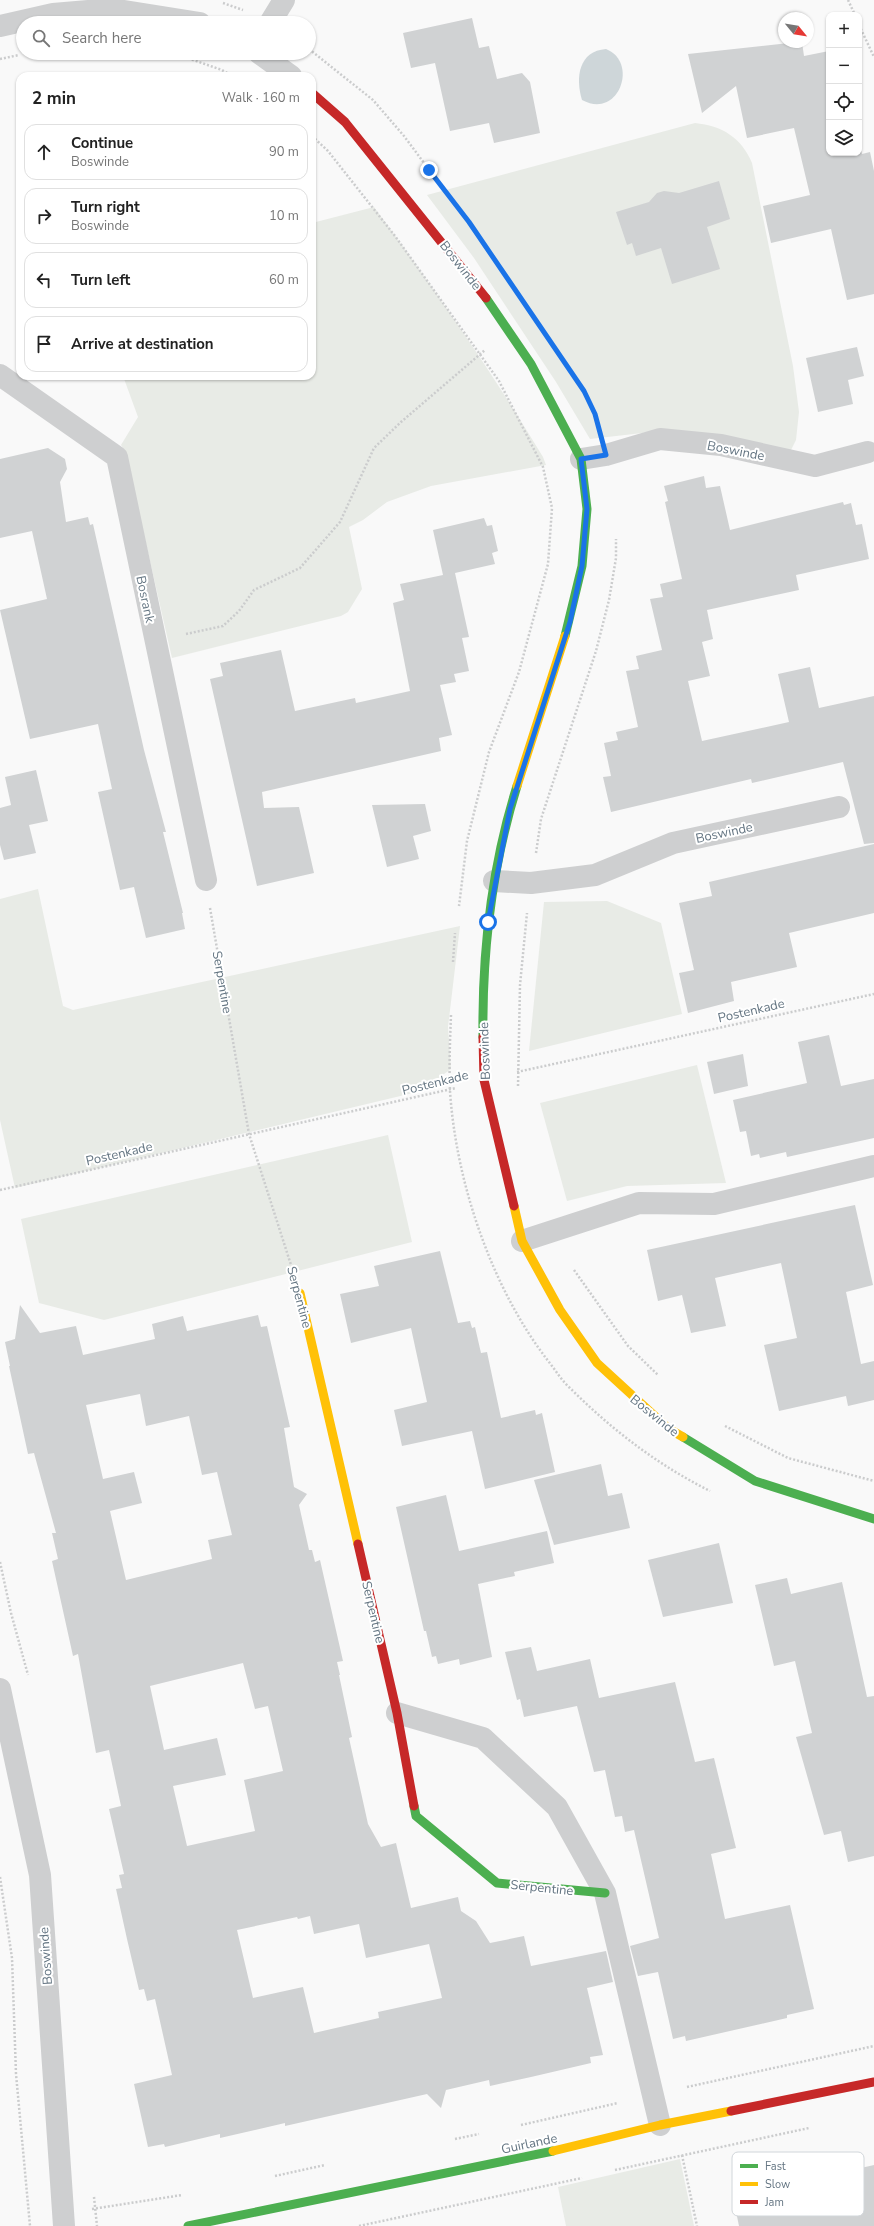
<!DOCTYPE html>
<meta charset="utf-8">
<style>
body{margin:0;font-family:"Nunito Sans",sans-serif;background:#f2f2f2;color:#222}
.controls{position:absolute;right:12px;top:12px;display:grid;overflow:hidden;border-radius:8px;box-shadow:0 1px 3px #0004}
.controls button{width:36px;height:36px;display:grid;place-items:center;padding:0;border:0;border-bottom:1px solid #e0e0e0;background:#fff;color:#222;font:20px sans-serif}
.compass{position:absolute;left:778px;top:12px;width:36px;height:36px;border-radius:50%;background:#fff;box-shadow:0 1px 3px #0004;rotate:120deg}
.stop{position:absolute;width:12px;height:12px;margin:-9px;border:3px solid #1a73e8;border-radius:50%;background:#fff}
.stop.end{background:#1a73e8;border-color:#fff;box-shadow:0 1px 4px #0008}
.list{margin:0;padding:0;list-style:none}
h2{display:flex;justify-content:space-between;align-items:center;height:52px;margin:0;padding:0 16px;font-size:17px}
h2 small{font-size:13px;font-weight:400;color:#767676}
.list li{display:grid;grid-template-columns:26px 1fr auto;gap:12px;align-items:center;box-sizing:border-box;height:56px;margin:0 8px 8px;padding:0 8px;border:1px solid #e0e0e0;border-radius:12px}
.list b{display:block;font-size:15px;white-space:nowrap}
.list p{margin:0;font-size:13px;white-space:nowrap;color:#767676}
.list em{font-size:13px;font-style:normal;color:#767676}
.icon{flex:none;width:22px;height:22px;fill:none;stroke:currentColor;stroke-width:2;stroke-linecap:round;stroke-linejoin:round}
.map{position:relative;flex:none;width:874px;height:2226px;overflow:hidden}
.search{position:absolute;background:#fff;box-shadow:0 1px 3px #0004;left:16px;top:16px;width:300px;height:44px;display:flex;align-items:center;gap:10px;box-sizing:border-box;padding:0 14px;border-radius:22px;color:#767676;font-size:15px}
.panel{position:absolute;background:#fff;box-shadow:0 1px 3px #0004;left:16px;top:72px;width:300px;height:308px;border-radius:12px}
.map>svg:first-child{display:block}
.green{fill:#e8ebe6}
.water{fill:#ced6d9}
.building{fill:#d0d2d3;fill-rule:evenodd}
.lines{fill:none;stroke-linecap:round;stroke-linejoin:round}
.path{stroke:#cbcccd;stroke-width:2.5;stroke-dasharray:2 2;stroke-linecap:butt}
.street{stroke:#cecfd0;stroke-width:22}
.fast{stroke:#4caf50;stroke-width:9}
.slow{stroke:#ffc107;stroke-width:9}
.jam{stroke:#c62828;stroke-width:9}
.route{stroke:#1a73e8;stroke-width:5}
.labels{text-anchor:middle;stroke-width:4;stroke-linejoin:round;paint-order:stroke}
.street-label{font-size:13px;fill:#657683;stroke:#fff}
.key{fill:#fff;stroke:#d1d6da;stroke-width:1}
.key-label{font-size:11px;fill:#657683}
</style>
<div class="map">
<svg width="874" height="2226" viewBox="0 0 874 2226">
<rect width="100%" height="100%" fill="#f9f9f9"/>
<!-- green -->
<g class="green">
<path d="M 695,123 C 722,126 741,137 752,163 L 793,366 L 799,412 L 796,440 L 786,460 L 651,432 L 590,439 L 556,382 L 474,258 L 427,195 Z"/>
<path d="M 374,207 C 434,288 491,371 543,457 L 546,465 L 431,486 L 387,502 L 363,520 L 349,527 L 362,589 L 348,612 L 341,616 L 172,658 L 125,451 L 121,445 L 138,417 L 123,376 L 312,376 L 312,223 Z"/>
<path d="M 38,889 L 63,1006 L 73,1010 L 460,926 L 448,1027 L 451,1069 L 429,1085 L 413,1093 L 15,1188 L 0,1120 L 0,899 Z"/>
<path d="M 607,901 L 661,923 L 682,1014 L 529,1051 L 544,902 Z"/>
<path d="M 697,1065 L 726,1183 L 627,1186 L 567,1201 L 540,1103 Z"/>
<path d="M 388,1135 L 412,1242 L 104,1320 L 39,1303 L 21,1219 Z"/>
<path d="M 680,2159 L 694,2226 L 566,2226 L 558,2187 Z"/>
</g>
<!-- water -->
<path class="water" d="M 606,49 C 639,62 619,120 582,100 C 575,77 579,51 606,49 Z"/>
<!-- building -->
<g class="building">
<path d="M 472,18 L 479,48 L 489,46 L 497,79 L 522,73 L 530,82 L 540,133 L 494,143 L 489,123 L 450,131 L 435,63 L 411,68 L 403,33 Z"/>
<path d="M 798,42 L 802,42 L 804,56 L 829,51 L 829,153 L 859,153 L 859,142 L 862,154 L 870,152 L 874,171 L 874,294 L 847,300 L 831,229 L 771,243 L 763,206 L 810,195 L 794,128 L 747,138 L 736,86 L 702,113 L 688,54 Z"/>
<path d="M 719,181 L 730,219 L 707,227 L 720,269 L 672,284 L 661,248 L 636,256 L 632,243 L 627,245 L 616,212 L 649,202 L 657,193 L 664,191 L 679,193 Z"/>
<path d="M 857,347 L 864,376 L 848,380 L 853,404 L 818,412 L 806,358 Z"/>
<path d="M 48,448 L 65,459 L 67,469 L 60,482 L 66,522 L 88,517 L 90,525 L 93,524 L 144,750 L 166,832 L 163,832 L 183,913 L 182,913 L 185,929 L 146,938 L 134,887 L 120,890 L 98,792 L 112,789 L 98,724 L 30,739 L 0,610 L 47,599 L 32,531 L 0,538 L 0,459 Z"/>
<path d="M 704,476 L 706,488 L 720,486 L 730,530 L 843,502 L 844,505 L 851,503 L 856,525 L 862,524 L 869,559 L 796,575 L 799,590 L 707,610 L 713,639 L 702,642 L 710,676 L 688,681 L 702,741 L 789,722 L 778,674 L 810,667 L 819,708 L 874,696 L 874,843 L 864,844 L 843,762 L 752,783 L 751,779 L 611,812 L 603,777 L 611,776 L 604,743 L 618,740 L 616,732 L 638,727 L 626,671 L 639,669 L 636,656 L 662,650 L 650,599 L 663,597 L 660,584 L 682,579 L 665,502 L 668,501 L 664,486 Z"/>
<path d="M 484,518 L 487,526 L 492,525 L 498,551 L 492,553 L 495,564 L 455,573 L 469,637 L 462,638 L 469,671 L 454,674 L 456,682 L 440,685 L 452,735 L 439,738 L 441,751 L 262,792 L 264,808 L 299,807 L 314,873 L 257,886 L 210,679 L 223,676 L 220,663 L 281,650 L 295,711 L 355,698 L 356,703 L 410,691 L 393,603 L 404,600 L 400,584 L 443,575 L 433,530 Z"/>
<path d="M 36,770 L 48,821 L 29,825 L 36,853 L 4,860 L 0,845 L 0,808 L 11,805 L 5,777 Z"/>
<path d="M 425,804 L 431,831 L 413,836 L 419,859 L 387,867 L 372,805 Z"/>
<path d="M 874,844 L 874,913 L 789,933 L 797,967 L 731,982 L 734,1001 L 688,1013 L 679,973 L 694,970 L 679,903 L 712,896 L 709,882 Z"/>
<path d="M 829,1035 L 841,1086 L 874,1079 L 874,1138 L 787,1157 L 786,1152 L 760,1158 L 759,1154 L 751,1156 L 746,1131 L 740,1132 L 733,1100 L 807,1083 L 798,1042 Z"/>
<path d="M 743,1054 L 748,1086 L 714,1094 L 707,1062 Z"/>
<path d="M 855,1205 L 873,1285 L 846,1292 L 861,1364 L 874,1361 L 874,1400 L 848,1406 L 846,1396 L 779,1411 L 764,1345 L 797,1338 L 781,1263 L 715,1278 L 726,1326 L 691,1333 L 682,1295 L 658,1301 L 647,1250 Z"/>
<path d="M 440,1251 L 458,1323 L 470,1321 L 472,1328 L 475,1327 L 481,1353 L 487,1352 L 501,1418 L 535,1410 L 536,1415 L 542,1413 L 555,1472 L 485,1489 L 472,1431 L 402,1446 L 394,1410 L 427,1402 L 411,1328 L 351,1343 L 340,1294 L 379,1286 L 374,1266 Z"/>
<path d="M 20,1305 L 40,1333 L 76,1326 L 83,1355 L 155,1339 L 152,1324 L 183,1316 L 187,1331 L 258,1315 L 261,1327 L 267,1326 L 290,1427 L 284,1428 L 294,1487 L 307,1494 L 299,1505 L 309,1550 L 312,1550 L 315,1562 L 320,1560 L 343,1661 L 337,1662 L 340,1675 L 339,1675 L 352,1737 L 349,1738 L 368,1824 L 381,1847 L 396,1843 L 411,1908 L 458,1897 L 461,1911 L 476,1921 L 490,1943 L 524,1936 L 531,1966 L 606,1951 L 613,1982 L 587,1988 L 603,2055 L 590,2057 L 591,2063 L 531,2077 L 490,2086 L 489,2080 L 446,2090 L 441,2108 L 427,2094 L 285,2126 L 285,2123 L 220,2138 L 220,2134 L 165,2147 L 164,2144 L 148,2147 L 134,2084 L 172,2075 L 155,1999 L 147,2001 L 144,1989 L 139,1990 L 127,1939 L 116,1889 L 122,1888 L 119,1875 L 124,1874 L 109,1809 L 121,1806 L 109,1750 L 96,1753 L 78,1654 L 73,1656 L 52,1561 L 58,1559 L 52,1533 L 56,1533 L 34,1453 L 28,1454 L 9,1366 L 10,1366 L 5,1342 L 15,1339 ZM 140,1394 L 146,1426 L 189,1416 L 202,1475 L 217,1472 L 232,1535 L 208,1540 L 212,1559 L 126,1580 L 110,1511 L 142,1503 L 134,1472 L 103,1479 L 86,1405 ZM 243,1663 L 255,1709 L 268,1706 L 283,1771 L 244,1780 L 255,1831 L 187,1846 L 173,1786 L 226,1775 L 217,1738 L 164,1750 L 150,1686 ZM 310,1916 L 314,1934 L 359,1924 L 366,1958 L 429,1944 L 442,1998 L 378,2012 L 379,2018 L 314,2033 L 303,1987 L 253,1998 L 237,1930 L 297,1917 L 298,1919 Z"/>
<path d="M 601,1464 L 608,1496 L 622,1493 L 630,1528 L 554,1545 L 534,1480 Z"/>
<path d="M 446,1495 L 459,1551 L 547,1531 L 554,1563 L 514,1572 L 515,1576 L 478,1584 L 492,1657 L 460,1665 L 459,1659 L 438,1664 L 436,1656 L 432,1657 L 426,1631 L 424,1631 L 396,1507 Z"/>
<path d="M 719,1543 L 733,1603 L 663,1617 L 648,1560 Z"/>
<path d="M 787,1578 L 791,1594 L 842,1582 L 867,1697 L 874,1696 L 874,1856 L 848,1862 L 841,1831 L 824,1835 L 796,1737 L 812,1733 L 795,1661 L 774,1666 L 755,1585 Z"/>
<path d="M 531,1647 L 537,1671 L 590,1659 L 599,1698 L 675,1682 L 695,1762 L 714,1758 L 736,1848 L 711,1854 L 725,1919 L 790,1905 L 814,2009 L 787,2015 L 787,2018 L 686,2041 L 685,2036 L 673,2039 L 658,1972 L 638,1976 L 630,1946 L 659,1938 L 634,1830 L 625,1832 L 622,1816 L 615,1817 L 605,1770 L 594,1772 L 577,1706 L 524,1717 L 520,1699 L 517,1700 L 505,1652 Z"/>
<path d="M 874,2165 L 874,2226 L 739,2226 L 733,2197 Z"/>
</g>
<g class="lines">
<!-- path -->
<g class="path">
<path d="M 848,0 L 855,15"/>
<path d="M 223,3 L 243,10"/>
<path d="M 859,25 L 874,57"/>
<path d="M 309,49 L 373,100 L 404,136 L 476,233"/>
<path d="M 173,53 L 222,70 L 232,76"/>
<path d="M 0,59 L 19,55"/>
<path d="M 312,136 L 328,151 L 395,236 L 499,381 L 543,467 L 552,508 L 548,564 L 519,672 L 489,752 L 467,841 L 459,906"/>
<path d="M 571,372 L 584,391 L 598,423"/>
<path d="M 186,634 L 223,626 L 239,611 L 254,590 L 300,568 L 340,522 L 374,448 L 401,422 L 485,350"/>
<path d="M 536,853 L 541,819 L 596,651 L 609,600 L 616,558 L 616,539"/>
<path d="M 210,908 L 249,1134 L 291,1265"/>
<path d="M 453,962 L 455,933"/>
<path d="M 451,1015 C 450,1040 449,1066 450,1091 C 456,1183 492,1289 549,1362 C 556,1371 562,1381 570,1388 C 612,1430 658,1465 710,1491"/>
<path d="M 517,1072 L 874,994"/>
<path d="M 518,1086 L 520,985 L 527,913"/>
<path d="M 0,1190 L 456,1088"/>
<path d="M 574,1270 L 628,1346 L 658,1375"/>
<path d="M 725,1426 L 788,1458 L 874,1481"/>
<path d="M 0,1562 L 11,1613 L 28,1675"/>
<path d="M 0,1877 L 12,1958 L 16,2074 L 30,2226"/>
<path d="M 687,2087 L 874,2046"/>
<path d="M 521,2125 L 618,2103"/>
<path d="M 455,2139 L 479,2134"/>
<path d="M 682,2155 L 697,2226"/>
<path d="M 615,2170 L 809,2128"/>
<path d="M 275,2176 L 325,2165"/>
<path d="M 94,2197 L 97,2226"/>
<path d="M 92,2209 L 182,2195"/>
<path d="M 359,2226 L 582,2178"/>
</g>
<!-- street -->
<g class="street">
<path d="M 270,23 L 284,0"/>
<path d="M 0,26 L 53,14 L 111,9 L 200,23"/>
<path d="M 259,53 L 291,76"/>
<path d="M 0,375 L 117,457 L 206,880"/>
<path d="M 581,459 L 606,455 L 660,439 L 721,445 L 815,466 L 868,452"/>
<path d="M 494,881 L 531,883 L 595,875 L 673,843 L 839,807"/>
<path d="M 522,1241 L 639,1203 L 714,1204 L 874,1166"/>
<path d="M 0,1689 L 40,1875 L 64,2226"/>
<path d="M 397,1713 L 483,1738 L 557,1807 L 605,1893 L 660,2125"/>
</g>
<!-- fast -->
<g class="fast">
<path d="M 486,298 L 531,364 L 581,459 L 587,509 L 582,566 L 565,636"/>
<path d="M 483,1037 C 482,954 492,866 517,786"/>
<path d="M 683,1437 L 755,1481 L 874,1519"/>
<path d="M 414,1806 L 416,1816 L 497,1883 L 605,1893"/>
<path d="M 188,2226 L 553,2151"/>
</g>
<!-- slow -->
<g class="slow">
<path d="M 517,786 L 565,636"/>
<path d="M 514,1206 L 522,1241 L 560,1310 L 597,1363 L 669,1429 L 683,1437"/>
<path d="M 300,1293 L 358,1544"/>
<path d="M 553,2151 L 660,2125 L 731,2111"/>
</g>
<!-- jam -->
<g class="jam">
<path d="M 312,93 L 345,122 L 486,298"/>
<path d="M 483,1037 L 484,1080 L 514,1206"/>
<path d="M 358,1544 L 397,1713 L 414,1806"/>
<path d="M 731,2111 L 874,2082"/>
</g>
</g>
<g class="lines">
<!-- route -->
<path class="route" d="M 429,170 L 469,222 L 584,391 L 595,414 L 606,455 L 581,459 L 587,509 L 582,566 L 570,622 L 510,809 L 488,922"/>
</g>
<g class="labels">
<!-- street labels -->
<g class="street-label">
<text transform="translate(461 265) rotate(52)" y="5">Boswinde</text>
<text transform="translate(736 450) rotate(11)" y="5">Boswinde</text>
<text transform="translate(146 599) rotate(78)" y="5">Bosrank</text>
<text transform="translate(724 832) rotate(-12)" y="5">Boswinde</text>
<text transform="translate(223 982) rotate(80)" y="5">Serpentine</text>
<text transform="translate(751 1010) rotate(-13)" y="5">Postenkade</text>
<text transform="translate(484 1051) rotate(-92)" y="5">Boswinde</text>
<text transform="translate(435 1082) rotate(-14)" y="5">Postenkade</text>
<text transform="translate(119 1153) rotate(-13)" y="5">Postenkade</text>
<text transform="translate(300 1297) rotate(75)" y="5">Serpentine</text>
<text transform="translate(655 1415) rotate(39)" y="5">Boswinde</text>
<text transform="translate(374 1612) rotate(77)" y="5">Serpentine</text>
<text transform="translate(542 1887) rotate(6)" y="5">Serpentine</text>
<text transform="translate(45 1956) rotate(-94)" y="5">Boswinde</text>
<text transform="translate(529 2143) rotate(-12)" y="5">Guirlande</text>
</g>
</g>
<!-- legend -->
<rect x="732" y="2152" width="132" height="64" rx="6" class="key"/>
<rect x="740" y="2164" width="18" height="4" fill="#4caf50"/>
<rect x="740" y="2182" width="18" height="4" fill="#ffc107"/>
<rect x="740" y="2200" width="18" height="4" fill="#c62828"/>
<g class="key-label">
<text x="765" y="2170">Fast</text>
<text x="765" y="2188">Slow</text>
<text x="765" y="2206">Jam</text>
</g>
</svg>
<div class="controls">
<button>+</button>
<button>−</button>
<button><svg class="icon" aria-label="locate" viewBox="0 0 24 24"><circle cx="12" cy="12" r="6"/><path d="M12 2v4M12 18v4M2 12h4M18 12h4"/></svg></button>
<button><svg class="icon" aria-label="layers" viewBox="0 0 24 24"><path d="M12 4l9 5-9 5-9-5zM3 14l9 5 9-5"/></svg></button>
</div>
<svg class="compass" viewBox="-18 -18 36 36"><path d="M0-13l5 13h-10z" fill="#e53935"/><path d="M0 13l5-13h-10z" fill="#767676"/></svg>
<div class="stop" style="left:488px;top:922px"></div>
<div class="stop end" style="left:429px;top:170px"></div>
<div class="search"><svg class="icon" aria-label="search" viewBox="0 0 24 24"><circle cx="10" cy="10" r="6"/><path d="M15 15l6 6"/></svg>Search here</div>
<section class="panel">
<h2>2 min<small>Walk · 160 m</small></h2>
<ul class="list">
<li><svg class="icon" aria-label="ahead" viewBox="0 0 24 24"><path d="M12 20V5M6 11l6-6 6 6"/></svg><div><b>Continue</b><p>Boswinde</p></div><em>90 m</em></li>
<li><svg class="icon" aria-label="right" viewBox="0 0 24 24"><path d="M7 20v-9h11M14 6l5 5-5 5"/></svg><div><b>Turn right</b><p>Boswinde</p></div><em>10 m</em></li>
<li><svg class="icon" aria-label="left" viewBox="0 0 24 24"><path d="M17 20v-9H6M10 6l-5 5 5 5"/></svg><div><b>Turn left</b></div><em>60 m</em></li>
<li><svg class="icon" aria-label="arrive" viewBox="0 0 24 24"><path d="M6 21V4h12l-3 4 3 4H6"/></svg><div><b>Arrive at destination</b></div></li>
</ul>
</section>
</div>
